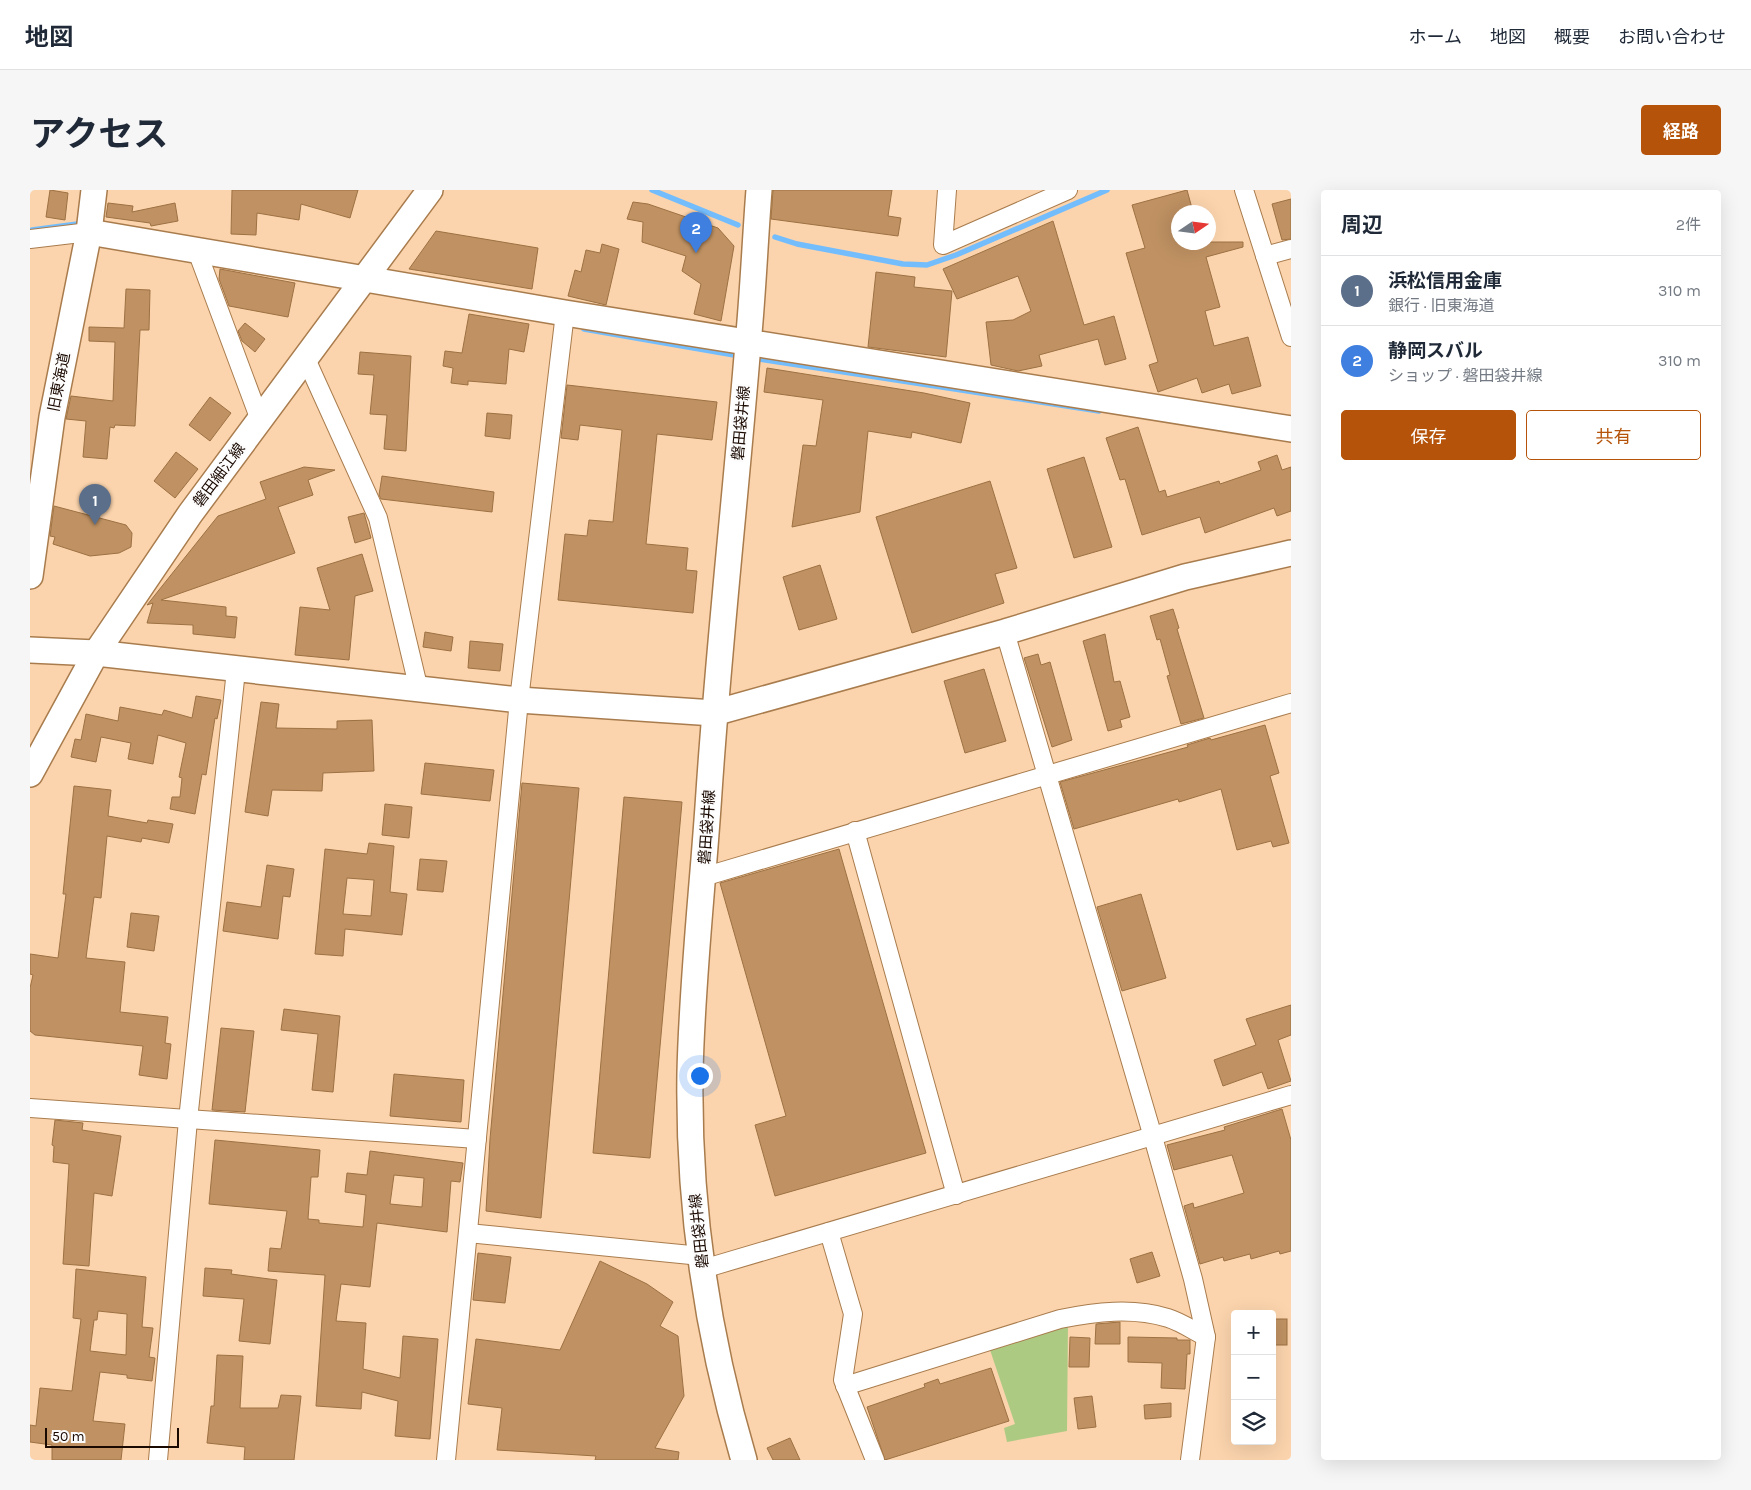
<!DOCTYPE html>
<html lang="ja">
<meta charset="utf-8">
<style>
body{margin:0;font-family:Karla,"Noto Sans JP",sans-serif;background:#f6f6f7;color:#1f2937}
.controls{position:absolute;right:15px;bottom:15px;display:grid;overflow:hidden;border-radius:5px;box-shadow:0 5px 20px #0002}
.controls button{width:45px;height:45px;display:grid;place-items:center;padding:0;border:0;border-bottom:1px solid #e0e1e3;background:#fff;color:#1f2937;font:25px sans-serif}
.compass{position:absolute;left:1141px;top:15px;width:45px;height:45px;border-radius:50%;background:#fff;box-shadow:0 5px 20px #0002;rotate:77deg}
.scale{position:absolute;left:15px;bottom:12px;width:134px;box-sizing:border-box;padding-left:5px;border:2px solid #1a0900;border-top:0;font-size:14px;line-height:18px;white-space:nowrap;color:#1a0900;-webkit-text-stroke:4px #fcfcfc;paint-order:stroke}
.you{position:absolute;left:669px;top:885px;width:18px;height:18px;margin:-12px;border:4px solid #fff;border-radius:50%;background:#1a73e8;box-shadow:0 0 0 8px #1a73e833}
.badge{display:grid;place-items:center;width:32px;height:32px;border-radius:50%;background:#b45309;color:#fff;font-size:16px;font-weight:700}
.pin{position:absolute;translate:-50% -41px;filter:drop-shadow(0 1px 2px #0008)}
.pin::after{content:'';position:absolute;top:26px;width:18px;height:15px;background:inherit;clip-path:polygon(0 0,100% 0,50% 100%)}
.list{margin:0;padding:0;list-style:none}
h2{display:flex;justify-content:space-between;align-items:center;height:65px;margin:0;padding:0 20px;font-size:21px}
h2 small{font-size:16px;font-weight:400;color:#747a83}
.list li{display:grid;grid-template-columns:32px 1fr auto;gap:15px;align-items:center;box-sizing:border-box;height:70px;padding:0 20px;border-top:1px solid #e0e1e3}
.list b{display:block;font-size:19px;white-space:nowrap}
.list p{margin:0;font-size:16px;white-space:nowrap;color:#747a83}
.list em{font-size:16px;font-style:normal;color:#747a83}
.actions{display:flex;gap:10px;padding:15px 20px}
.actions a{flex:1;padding:11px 0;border:1px solid #b45309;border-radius:5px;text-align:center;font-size:18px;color:#b45309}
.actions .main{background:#b45309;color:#fff}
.icon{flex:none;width:28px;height:28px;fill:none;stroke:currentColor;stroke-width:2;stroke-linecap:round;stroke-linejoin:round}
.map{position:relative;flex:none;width:1261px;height:1270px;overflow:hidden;border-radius:5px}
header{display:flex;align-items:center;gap:30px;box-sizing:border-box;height:70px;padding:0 25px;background:#fff;border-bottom:1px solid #e0e1e3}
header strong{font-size:24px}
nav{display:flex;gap:28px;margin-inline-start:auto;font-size:18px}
.intro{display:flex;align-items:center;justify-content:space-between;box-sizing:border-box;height:120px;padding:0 30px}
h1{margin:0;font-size:35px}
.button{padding:12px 22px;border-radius:5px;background:#b45309;color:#fff;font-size:18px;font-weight:700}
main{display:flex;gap:30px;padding:0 30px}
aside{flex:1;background:#fff;border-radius:5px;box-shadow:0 5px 20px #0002}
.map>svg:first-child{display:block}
.green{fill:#adca83}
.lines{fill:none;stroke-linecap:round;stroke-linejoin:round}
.stream{stroke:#74bdfd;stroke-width:5.5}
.building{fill:#c09263;stroke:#9d7142;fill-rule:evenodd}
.street-casing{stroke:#a97c4d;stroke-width:20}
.secondary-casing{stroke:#a97c4d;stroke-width:28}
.street{stroke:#fff;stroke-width:18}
.secondary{stroke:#fff;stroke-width:25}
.labels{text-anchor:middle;stroke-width:4.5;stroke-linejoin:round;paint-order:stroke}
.street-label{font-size:15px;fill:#1a0900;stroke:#fcfcfc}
</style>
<header>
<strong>地図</strong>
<nav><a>ホーム</a><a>地図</a><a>概要</a><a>お問い合わせ</a></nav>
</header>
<div class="intro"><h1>アクセス</h1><a class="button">経路</a></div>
<main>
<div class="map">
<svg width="1261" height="1270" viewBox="0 0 1261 1270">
<rect width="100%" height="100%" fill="#fbd4ad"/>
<!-- green -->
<path class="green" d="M 1038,1134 L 1037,1241 L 977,1252 L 974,1238 L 985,1234 L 959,1157 Z"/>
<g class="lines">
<!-- stream -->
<g class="stream">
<path d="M 622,0 L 708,35"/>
<path d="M 2,40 L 55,33"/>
<path d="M 745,47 L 767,54 L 873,74 L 897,75 L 926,65 L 1077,0"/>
<path d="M 554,139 L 710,166"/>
<path d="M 722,168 L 1069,221"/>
</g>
</g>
<!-- building -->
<g class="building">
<path d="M 20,0 L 38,3 L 35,30 L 16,27 Z"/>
<path d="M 202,0 L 328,0 L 320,28 L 271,14 L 269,30 L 227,23 L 226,45 L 201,44 Z"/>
<path d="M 743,0 L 862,0 L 858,26 L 871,28 L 868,46 L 741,29 Z"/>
<path d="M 1157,0 L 1163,22 L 1148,22 L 1148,52 L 1213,52 L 1213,57 L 1176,67 L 1190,117 L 1175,121 L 1184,156 L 1218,147 L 1231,196 L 1202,204 L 1199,194 L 1172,203 L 1167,188 L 1128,202 L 1119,175 L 1128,172 L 1096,63 L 1115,58 L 1102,15 Z"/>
<path d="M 1261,9 L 1261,49 L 1252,50 L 1242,14 Z"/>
<path d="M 603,12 L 618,14 L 688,38 L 704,56 L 691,131 L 664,124 L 671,94 L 652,81 L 656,66 L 612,52 L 613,32 L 597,29 Z"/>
<path d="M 78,13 L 103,16 L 102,22 L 145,13 L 148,31 L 121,36 L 120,33 L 76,27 Z"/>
<path d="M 1023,31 L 1054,135 L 1084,126 L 1096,169 L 1075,175 L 1068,149 L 1009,165 L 1012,176 L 988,181 L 961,175 L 956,132 L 983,130 L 1001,121 L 988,86 L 927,109 L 913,79 Z"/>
<path d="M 406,41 L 508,58 L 502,99 L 379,79 Z"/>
<path d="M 572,54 L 589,59 L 576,115 L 538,106 L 545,80 L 551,82 L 556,60 L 570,63 Z"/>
<path d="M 190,79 L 265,93 L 258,127 L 199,116 L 189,89 Z"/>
<path d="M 846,82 L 885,87 L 884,97 L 922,101 L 916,167 L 838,157 Z"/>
<path d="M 96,99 L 120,100 L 119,140 L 110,140 L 105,236 L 85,235 L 84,238 L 80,237 L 77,269 L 53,267 L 56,231 L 36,229 L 41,206 L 83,211 L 85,152 L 59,151 L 59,137 L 94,138 Z"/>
<path d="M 439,124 L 499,134 L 494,162 L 479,159 L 476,194 L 438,191 L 438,195 L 421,193 L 423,178 L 413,176 L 415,161 L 432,163 Z"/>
<path d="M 215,133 L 235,149 L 225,162 L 212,151 L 208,141 Z"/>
<path d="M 330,162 L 381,166 L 376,261 L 354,259 L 357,225 L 340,224 L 344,185 L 328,184 Z"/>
<path d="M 737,178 L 894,203 L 940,213 L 931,253 L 882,242 L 881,248 L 838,241 L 830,322 L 762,337 L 773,255 L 786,256 L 793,210 L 734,202 Z"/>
<path d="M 537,195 L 687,212 L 682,250 L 627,244 L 616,354 L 658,358 L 656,380 L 667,381 L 663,423 L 528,410 L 535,344 L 557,346 L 559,330 L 583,332 L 592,240 L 550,235 L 548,250 L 531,248 Z"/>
<path d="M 180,207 L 201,223 L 180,251 L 159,235 Z"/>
<path d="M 457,223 L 482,225 L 480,249 L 455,246 Z"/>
<path d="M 1108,237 L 1129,302 L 1135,300 L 1137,307 L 1189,291 L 1190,294 L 1231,280 L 1228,272 L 1247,265 L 1252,280 L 1261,277 L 1261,321 L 1247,326 L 1244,318 L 1175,343 L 1170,327 L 1112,345 L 1095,289 L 1090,290 L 1076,248 Z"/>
<path d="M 146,262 L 168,279 L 145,308 L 124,291 Z"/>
<path d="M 1054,267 L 1082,357 L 1044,368 L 1017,279 Z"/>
<path d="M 274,277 L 305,280 L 278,290 L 283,305 L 248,317 L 265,363 L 131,410 L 196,417 L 196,426 L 207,427 L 205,448 L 163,444 L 163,435 L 117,433 L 123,413 L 117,415 L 188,326 L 236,309 L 230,292 Z"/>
<path d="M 352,286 L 464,302 L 462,322 L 351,309 L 349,305 Z"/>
<path d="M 960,291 L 987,378 L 965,384 L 974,413 L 882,443 L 846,327 Z"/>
<path d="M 24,316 L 96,335 L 102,343 L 101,357 L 89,363 L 60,366 L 23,354 L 25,347 L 20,346 Z"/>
<path d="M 334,323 L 341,348 L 325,353 L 318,327 Z"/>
<path d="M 332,364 L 343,401 L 325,406 L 319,470 L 265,465 L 270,417 L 300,420 L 287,378 Z"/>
<path d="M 790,375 L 807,429 L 769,440 L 753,387 Z"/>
<path d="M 1143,419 L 1149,438 L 1147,439 L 1174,528 L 1151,534 L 1137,486 L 1140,485 L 1130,449 L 1127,450 L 1120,426 Z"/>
<path d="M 395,442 L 423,447 L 421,461 L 393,457 Z"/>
<path d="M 1075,444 L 1084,492 L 1090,491 L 1100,527 L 1090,530 L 1092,537 L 1078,541 L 1053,451 Z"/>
<path d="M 440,451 L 473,454 L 470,481 L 438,478 Z"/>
<path d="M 1008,464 L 1011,475 L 1020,472 L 1042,550 L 1022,557 L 994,468 Z"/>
<path d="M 954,479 L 976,551 L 935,563 L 914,491 Z"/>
<path d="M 166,506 L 191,510 L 187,529 L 185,528 L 176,585 L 172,584 L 165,624 L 140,619 L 142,607 L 150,607 L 152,588 L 149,587 L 156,553 L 128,545 L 123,574 L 98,569 L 101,553 L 71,547 L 66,572 L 41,567 L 45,549 L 51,550 L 56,524 L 88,531 L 90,517 L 132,525 L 134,520 L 162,528 Z"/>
<path d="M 231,512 L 249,514 L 246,538 L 307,539 L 307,531 L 342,530 L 344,581 L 293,583 L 292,601 L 242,600 L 238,626 L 215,622 Z"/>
<path d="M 1235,535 L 1249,583 L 1240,586 L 1259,653 L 1243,657 L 1241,651 L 1207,660 L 1191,599 L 1149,612 L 1148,609 L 1044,639 L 1030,592 L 1158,557 L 1157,555 L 1180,548 L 1181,550 Z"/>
<path d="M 395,573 L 464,580 L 460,611 L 391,604 Z"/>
<path d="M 492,593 L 549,598 L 511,1028 L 456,1021 L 460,949 Z"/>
<path d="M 44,596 L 81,600 L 78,626 L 117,633 L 118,630 L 143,634 L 139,653 L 112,648 L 111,652 L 77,646 L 71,708 L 64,707 L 56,768 L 95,772 L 90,822 L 138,827 L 135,853 L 141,854 L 137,889 L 109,885 L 113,856 L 5,845 L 0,841 L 0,798 L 3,785 L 0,784 L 0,764 L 28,768 L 36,704 L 33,704 Z"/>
<path d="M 594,607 L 652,612 L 620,968 L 563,963 Z"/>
<path d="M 355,614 L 382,617 L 379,648 L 352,645 Z"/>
<path d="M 339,653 L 364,656 L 360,702 L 377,704 L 372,745 L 315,739 L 313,766 L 285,764 L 295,659 L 337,664 ZM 317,688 L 344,690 L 341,726 L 313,724 Z"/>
<path d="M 809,659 L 896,963 L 745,1006 L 725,935 L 756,926 L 690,693 Z"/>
<path d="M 390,669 L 417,671 L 413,702 L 387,700 Z"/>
<path d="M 237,675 L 264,679 L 260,707 L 253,706 L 248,749 L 193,741 L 197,712 L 231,717 Z"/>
<path d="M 1111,704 L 1136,788 L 1092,801 L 1067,717 Z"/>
<path d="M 101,723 L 129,726 L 124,761 L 97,757 Z"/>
<path d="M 1261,815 L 1261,845 L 1248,850 L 1261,891 L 1238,899 L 1232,882 L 1193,896 L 1184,870 L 1226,855 L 1216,829 Z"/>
<path d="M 254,819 L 310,826 L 303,902 L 282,900 L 288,844 L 251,840 Z"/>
<path d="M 191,838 L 224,841 L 215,922 L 182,920 Z"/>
<path d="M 364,884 L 434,890 L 431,932 L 360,926 Z"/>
<path d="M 1252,919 L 1261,950 L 1261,1061 L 1250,1064 L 1249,1061 L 1221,1069 L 1220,1064 L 1194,1071 L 1193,1067 L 1170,1074 L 1154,1016 L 1163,1013 L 1164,1018 L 1214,1003 L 1202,965 L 1144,980 L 1137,955 L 1195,940 L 1194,937 Z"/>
<path d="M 25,930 L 53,933 L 52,940 L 91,946 L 82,1006 L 64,1003 L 59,1076 L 33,1074 L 39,974 L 23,972 L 24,956 L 22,955 Z"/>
<path d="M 185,950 L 290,960 L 288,987 L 281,987 L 278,1029 L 289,1030 L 289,1033 L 333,1037 L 336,1005 L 315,1002 L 317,983 L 337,985 L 340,961 L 433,973 L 430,992 L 421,991 L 417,1042 L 347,1033 L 340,1097 L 311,1094 L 306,1131 L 336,1133 L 333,1179 L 370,1188 L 373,1146 L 408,1149 L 400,1249 L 365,1246 L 368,1211 L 332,1202 L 331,1219 L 286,1216 L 295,1085 L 238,1081 L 240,1058 L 251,1059 L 257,1021 L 179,1014 ZM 364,985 L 394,988 L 392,1017 L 360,1014 Z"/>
<path d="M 1122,1062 L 1130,1086 L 1107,1093 L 1100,1069 Z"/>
<path d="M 448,1063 L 481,1067 L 475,1113 L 443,1110 Z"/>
<path d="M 570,1071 L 617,1094 L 643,1112 L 630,1136 L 648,1146 L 654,1206 L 625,1258 L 649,1262 L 648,1270 L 565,1270 L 566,1266 L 467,1260 L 472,1218 L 438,1214 L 446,1149 L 530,1160 Z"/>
<path d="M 175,1078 L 202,1080 L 201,1084 L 247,1090 L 240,1154 L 209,1151 L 214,1109 L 173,1106 Z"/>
<path d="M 46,1079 L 116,1087 L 112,1137 L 123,1138 L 119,1167 L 125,1168 L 122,1191 L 97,1188 L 97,1185 L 70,1182 L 63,1231 L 95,1234 L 91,1270 L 22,1270 L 22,1255 L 0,1252 L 0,1235 L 6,1236 L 10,1198 L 42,1201 L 51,1129 L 43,1128 ZM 68,1121 L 97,1124 L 96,1165 L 60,1161 L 64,1130 L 67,1130 Z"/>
<rect x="1242" y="1129" width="15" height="26"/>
<path d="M 1090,1132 L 1090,1154 L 1065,1154 L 1066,1134 Z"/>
<path d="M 1040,1147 L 1060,1148 L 1059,1177 L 1039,1177 Z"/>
<path d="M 1098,1147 L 1147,1148 L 1147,1150 L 1160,1150 L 1160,1164 L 1157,1164 L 1155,1199 L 1131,1198 L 1132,1173 L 1098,1172 Z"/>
<path d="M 187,1165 L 213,1166 L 210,1218 L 248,1218 L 251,1205 L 271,1206 L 264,1270 L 214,1270 L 215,1257 L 177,1253 L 181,1216 L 184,1216 Z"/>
<path d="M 961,1178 L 979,1231 L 855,1270 L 837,1217 L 895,1197 L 894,1194 L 908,1189 L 910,1194 Z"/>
<path d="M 1062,1206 L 1066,1237 L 1048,1239 L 1044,1208 Z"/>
<path d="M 1141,1213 L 1141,1227 L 1115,1229 L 1114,1215 Z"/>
<path d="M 760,1248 L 770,1270 L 743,1270 L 737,1258 Z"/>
</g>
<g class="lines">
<defs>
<g id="street">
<path d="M 917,0 L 913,55 L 1038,0"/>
<path d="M 1214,0 L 1261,147"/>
<path d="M 0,49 L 59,42"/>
<path d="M 167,61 L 230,230"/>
<path d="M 1235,66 L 1261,59"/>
<path d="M 276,169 L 348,328 L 389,500"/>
<path d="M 975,442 L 1123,947 L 1163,1089 L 1176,1147 L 1160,1270"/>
<path d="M 825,641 L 926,1005"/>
<path d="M 673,687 L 1261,513"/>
<path d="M 0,918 L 447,949"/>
<path d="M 799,1042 L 823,1124 L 813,1190 L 845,1270"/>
<path d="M 438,1043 L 671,1066"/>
<path d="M 673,1079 L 1261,905"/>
<path d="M 815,1196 L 1030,1129 C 1065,1122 1102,1117 1138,1128 C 1151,1132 1164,1141 1176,1147"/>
<path d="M 128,1270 L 158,930 L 206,480"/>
<path d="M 416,1270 L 489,510 L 535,123"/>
</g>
<g id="secondary">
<path d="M 59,42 L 535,123 L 1261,239"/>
<path d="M 0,386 L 22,227 L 59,42 L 64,0"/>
<path d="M 0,460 L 66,463 L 489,510 L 684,523 L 975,442 L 1155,387 L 1261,363"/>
<path d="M 0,584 L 66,463 L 160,324 L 400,0"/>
<path d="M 714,1270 C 677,1145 658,1014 660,883 C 662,789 673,695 679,602 C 689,452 706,303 718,154 C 723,103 725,51 729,0"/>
</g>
</defs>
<!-- street casing -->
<use href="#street" class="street-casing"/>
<!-- secondary casing -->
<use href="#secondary" class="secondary-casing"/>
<!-- street -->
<use href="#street" class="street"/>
<!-- secondary -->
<use href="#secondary" class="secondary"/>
</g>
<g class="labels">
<!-- street labels -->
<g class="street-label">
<text transform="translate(29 192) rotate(-79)" y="5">旧東海道</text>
<text transform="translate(711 233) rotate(-85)" y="5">磐田袋井線</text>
<text transform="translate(189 285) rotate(-53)" y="5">磐田細江線</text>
<text transform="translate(677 637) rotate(-86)" y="5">磐田袋井線</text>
<text transform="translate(669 1041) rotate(-96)" y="5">磐田袋井線</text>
</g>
</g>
</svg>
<div class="controls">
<button>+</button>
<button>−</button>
<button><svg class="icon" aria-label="layers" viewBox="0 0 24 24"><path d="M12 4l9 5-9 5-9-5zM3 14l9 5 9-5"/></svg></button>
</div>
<svg class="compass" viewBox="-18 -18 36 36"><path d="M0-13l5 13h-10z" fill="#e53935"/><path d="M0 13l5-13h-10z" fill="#747a83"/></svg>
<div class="scale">50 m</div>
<div class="you"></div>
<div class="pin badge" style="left:65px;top:335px;background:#5c6f8a">1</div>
<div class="pin badge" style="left:666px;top:63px;background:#3f7fe0">2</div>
</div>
<aside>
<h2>周辺<small>2件</small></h2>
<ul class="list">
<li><span class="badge" style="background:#5c6f8a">1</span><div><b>浜松信用金庫</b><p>銀行 · 旧東海道</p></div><em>310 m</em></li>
<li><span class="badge" style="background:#3f7fe0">2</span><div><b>静岡スバル</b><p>ショップ · 磐田袋井線</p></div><em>310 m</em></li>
</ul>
<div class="actions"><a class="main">保存</a><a>共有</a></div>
</aside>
</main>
